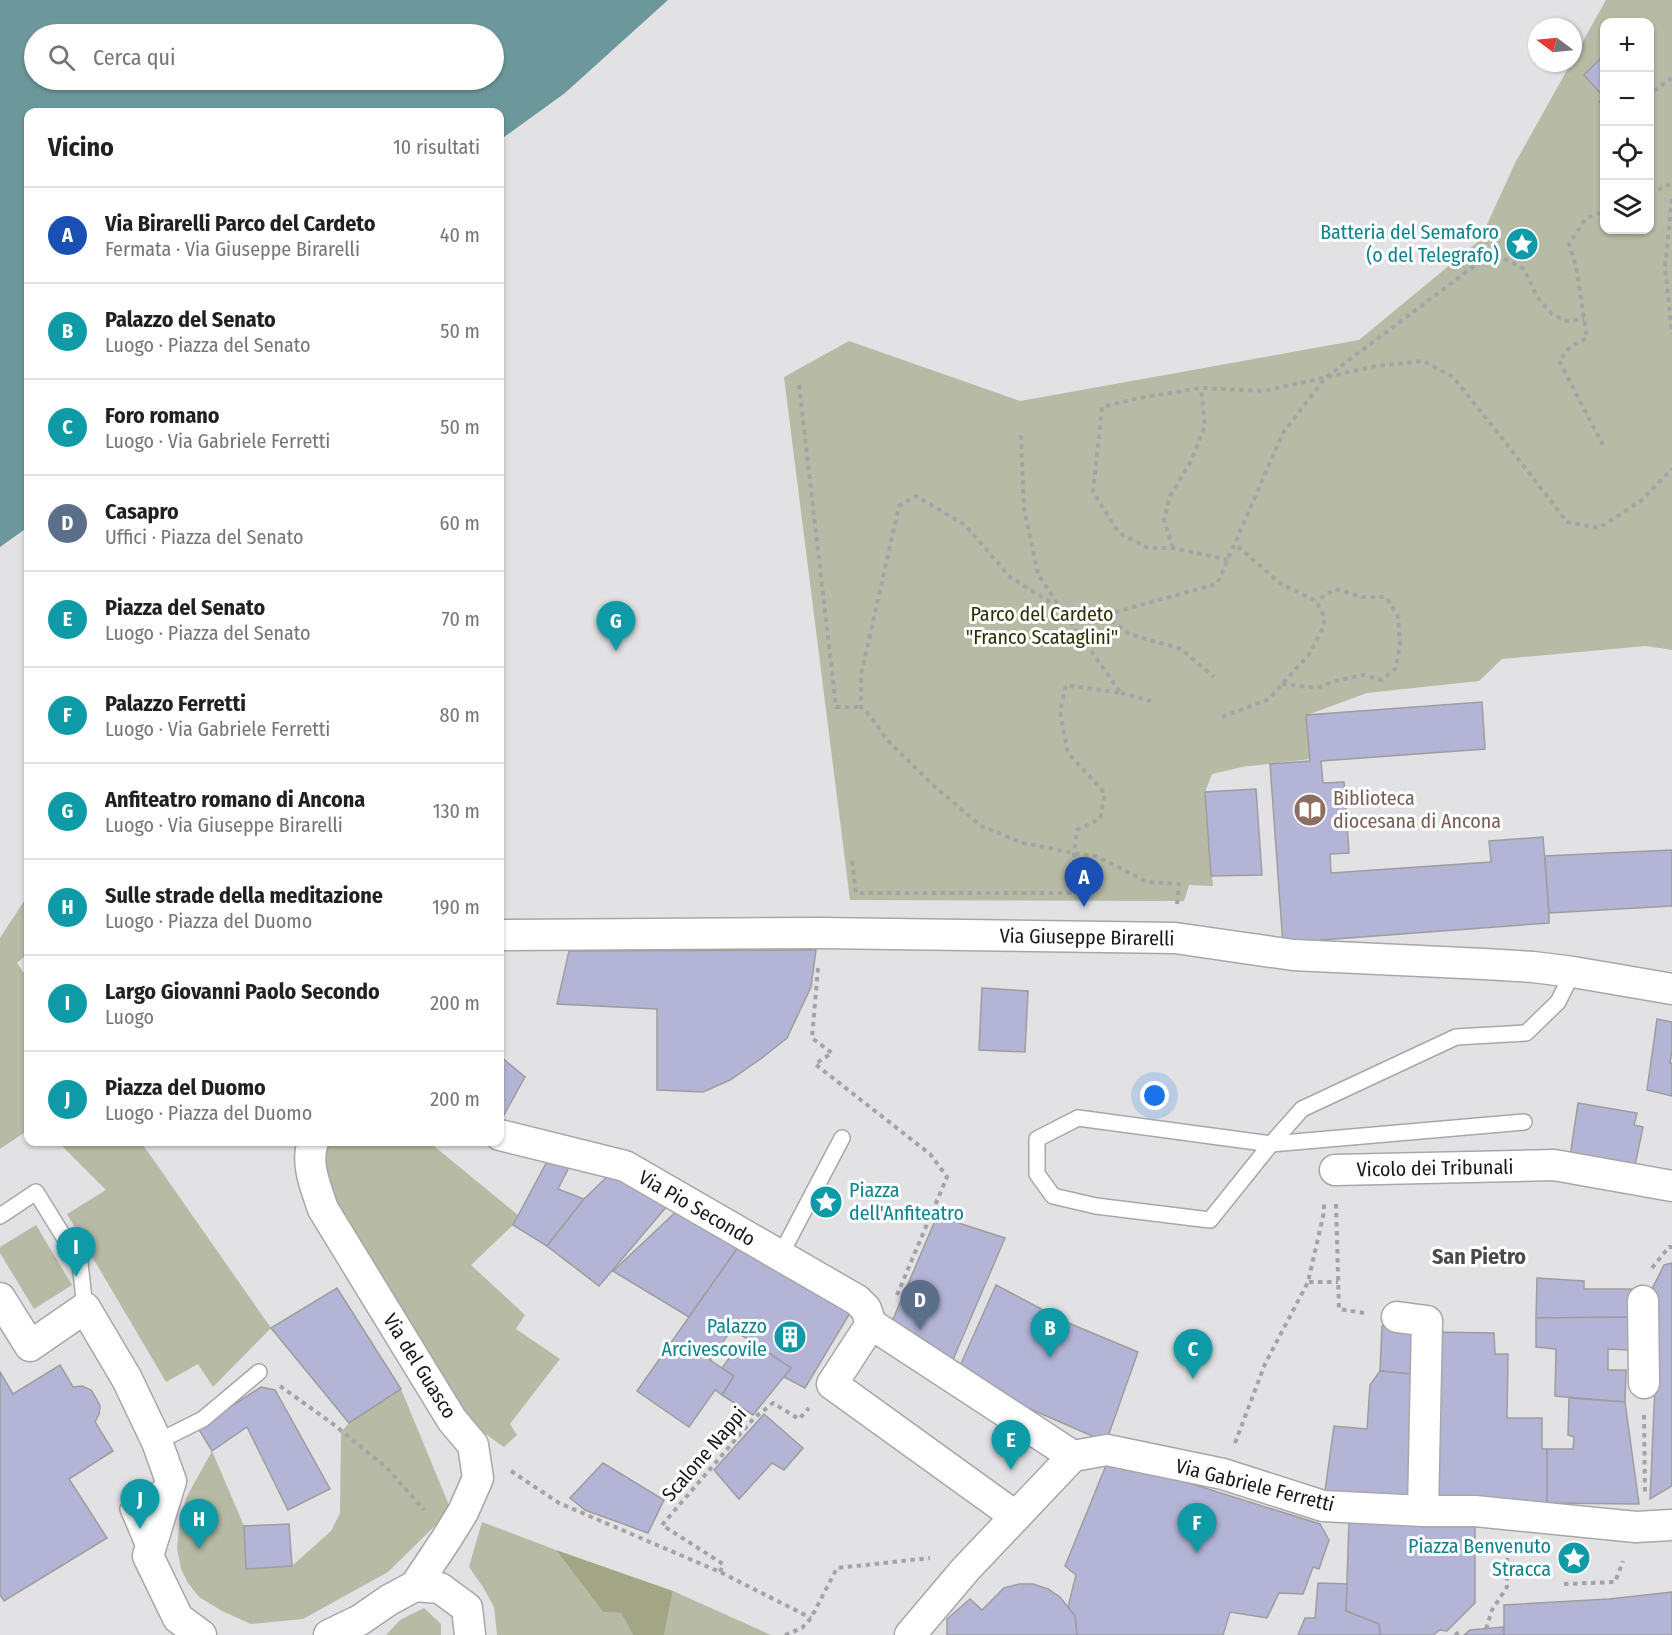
<!DOCTYPE html>
<html lang="it">
<meta charset="utf-8">
<style>
body{margin:0;font-family:"Fira Sans Condensed",sans-serif;background:#f6f6f6;color:#202124}
.controls{position:absolute;right:18px;top:18px;display:grid;overflow:hidden;border-radius:12px;box-shadow:0 2px 4px #0004}
.controls button{width:54px;height:54px;display:grid;place-items:center;padding:0;border:0;border-bottom:2px solid #e0e0e0;background:#fff;color:#202124;font:30px sans-serif}
.compass{position:absolute;left:1528px;top:18px;width:54px;height:54px;border-radius:50%;background:#fff;box-shadow:0 2px 4px #0004;rotate:286deg}
.you{position:absolute;left:1155px;top:1096px;width:21px;height:21px;margin:-15px;border:4px solid #fff;border-radius:50%;background:#1a73e8;box-shadow:0 0 0 9px #1a73e833}
.badge{display:grid;place-items:center;width:39px;height:39px;border-radius:50%;background:#913dac;color:#fff;font-size:20px;font-weight:700}
.pin{position:absolute;translate:-50% -50px;filter:drop-shadow(0 2px 3px #0008)}
.pin::after{content:'';position:absolute;top:32px;width:21px;height:18px;background:inherit;clip-path:polygon(0 0,100% 0,50% 100%)}
.list{margin:0;padding:0;list-style:none}
h2{display:flex;justify-content:space-between;align-items:center;height:78px;margin:0;padding:0 24px;font-size:26px}
h2 small{font-size:20px;font-weight:400;color:#757577}
.list li{display:grid;grid-template-columns:39px 1fr auto;gap:18px;align-items:center;box-sizing:border-box;height:96px;padding:0 24px;border-top:2px solid #e0e0e0}
.list b{display:block;font-size:22px;white-space:nowrap}
.list p{margin:0;font-size:20px;white-space:nowrap;color:#757577}
.list em{font-size:20px;font-style:normal;color:#757577}
.icon{flex:none;width:33px;height:33px;fill:none;stroke:currentColor;stroke-width:2;stroke-linecap:round;stroke-linejoin:round}
.map{position:relative;flex:none;width:1672px;height:1635px;overflow:hidden}
.search{position:absolute;background:#fff;box-shadow:0 2px 4px #0004;left:24px;top:24px;width:480px;height:66px;display:flex;align-items:center;gap:15px;box-sizing:border-box;padding:0 21px;border-radius:33px;color:#757577;font-size:22px}
.panel{position:absolute;background:#fff;box-shadow:0 2px 4px #0004;left:24px;top:108px;width:480px;height:1038px;border-radius:12px}
.map>svg:first-child{display:block}
.green{fill:#b7baa4;fill-rule:evenodd}
.forest{fill:#a3a685}
.water{fill:#6d989b;fill-rule:evenodd}
.building{fill:#b4b5d6;stroke:#9d9d9f;stroke-width:1.5}
.lines{fill:none;stroke-linecap:round;stroke-linejoin:round}
.lane-casing{stroke:#a7a7a9;stroke-width:18}
.street-casing{stroke:#a7a7a9;stroke-width:33}
.path{stroke:#a4a4a6;stroke-width:4;stroke-dasharray:4.5 4.5;stroke-linecap:butt}
.lane{stroke:#fff;stroke-width:15}
.street{stroke:#fff;stroke-width:30}
.labels{text-anchor:middle;stroke-width:6;stroke-linejoin:round;paint-order:stroke}
.culture-label{font-size:20px;fill:#0d838f;stroke:#fff;text-anchor:end}
.park-label{font-size:20px;fill:#2d2f03;stroke:#fff}
.education-label{font-size:20px;fill:#785e54;stroke:#fff;text-anchor:start}
.street-label{font-size:20px;fill:#181819;stroke:#fff}
.quarter-label{font-size:22px;font-weight:bold;fill:#4a4a4b;stroke:#fff}
</style>
<div class="map">
<svg width="1672" height="1635" viewBox="0 0 1672 1635">
<rect width="100%" height="100%" fill="#e2e2e5"/>
<!-- green -->
<g class="green">
<path d="M 1606,0 L 1672,0 L 1672,650 L 1646,646 L 1502,659 L 1479,681 L 1367,693 L 1307,715 L 1310,759 L 1242,767 L 1212,774 L 1205,792 L 1213,886 L 1189,885 L 1184,901 L 850,900 L 784,377 L 849,341 L 1020,401 L 1359,340 L 1480,240 L 1515,163 L 1571,63 L 1573,63 L 1573,59 ZM 1604,22 L 1650,22 L 1650,230 L 1604,230 Z"/>
<path d="M 28,895 L 28,953 L 17,963 L 28,979 L 28,1130 L 0,1149 L 0,938 Z"/>
<path d="M 58,1142 L 141,1142 L 271,1328 L 213,1387 L 198,1364 L 166,1382 L 67,1214 L 106,1190 Z"/>
<path d="M 323,1142 L 429,1142 L 518,1215 L 513,1225 L 471,1265 L 525,1315 L 516,1329 L 560,1359 L 510,1424 L 517,1435 L 504,1447 L 467,1421 L 324,1192 Z"/>
<path d="M 36,1225 L 72,1285 L 34,1309 L 0,1253 L 0,1247 Z"/>
<path d="M 401,1389 L 451,1510 L 388,1572 L 303,1619 L 251,1624 L 222,1611 L 199,1597 L 188,1583 L 181,1569 L 177,1548 L 180,1519 L 186,1498 L 212,1451 L 244,1526 L 246,1568 L 292,1566 L 331,1531 L 340,1513 L 341,1432 L 349,1423 Z"/>
<path d="M 482,1522 L 556,1550 L 603,1612 L 621,1613 L 633,1635 L 497,1635 L 494,1607 L 483,1587 L 469,1567 Z"/>
<path d="M 673,1591 L 771,1635 L 664,1635 Z"/>
<path d="M 424,1608 L 441,1624 L 441,1635 L 386,1635 L 400,1620 Z"/>
</g>
<!-- forest -->
<path class="forest" d="M 556,1550 L 673,1591 L 664,1635 L 633,1635 L 621,1613 L 603,1612 Z"/>
<!-- water -->
<path class="water" d="M 0,0 L 668,0 L 565,93 L 500,140 L 500,112 L 28,112 L 28,527 L 0,547 ZM 34,34 L 494,34 L 494,80 L 34,80 Z"/>
<!-- building -->
<g class="building">
<path d="M 1604,55 L 1604,107 L 1599,102 L 1604,97 L 1584,75 Z"/>
<path d="M 1482,702 L 1485,749 L 1321,761 L 1323,783 L 1344,782 L 1349,853 L 1330,854 L 1331,873 L 1491,862 L 1489,841 L 1543,837 L 1549,913 L 1549,923 L 1321,940 L 1322,943 L 1283,945 L 1270,764 L 1310,761 L 1306,715 Z"/>
<path d="M 1256,789 L 1262,875 L 1211,876 L 1205,792 Z"/>
<path d="M 1672,850 L 1672,906 L 1549,913 L 1545,856 Z"/>
<path d="M 816,950 L 811,987 L 787,1038 L 762,1058 L 730,1080 L 703,1092 L 657,1090 L 657,1009 L 557,1004 L 569,951 Z"/>
<path d="M 982,988 L 1028,991 L 1025,1052 L 979,1050 Z"/>
<path d="M 1657,1019 L 1672,1022 L 1672,1051 L 1670,1063 L 1672,1063 L 1672,1096 L 1647,1090 Z"/>
<path d="M 500,1056 L 525,1077 L 500,1122 Z"/>
<path d="M 1578,1103 L 1637,1113 L 1634,1125 L 1643,1127 L 1633,1175 L 1569,1163 Z"/>
<path d="M 550,1156 L 570,1165 L 558,1189 L 584,1199 L 547,1246 L 513,1225 Z"/>
<path d="M 612,1172 L 668,1205 L 599,1286 L 547,1246 L 584,1199 Z"/>
<path d="M 679,1209 L 741,1243 L 689,1317 L 613,1271 Z"/>
<path d="M 937,1216 L 1005,1238 L 952,1362 L 891,1324 Z"/>
<path d="M 741,1243 L 853,1308 L 805,1388 L 784,1377 L 791,1368 L 732,1329 L 710,1360 L 734,1376 L 722,1395 L 715,1390 L 689,1427 L 637,1391 Z"/>
<path d="M 1672,1263 L 1672,1486 L 1650,1499 L 1656,1364 L 1651,1363 L 1653,1287 L 1664,1265 Z"/>
<path d="M 1537,1278 L 1584,1281 L 1584,1289 L 1631,1289 L 1631,1317 L 1536,1318 Z"/>
<path d="M 996,1285 L 1066,1322 L 1138,1352 L 1106,1442 L 1028,1408 L 960,1366 Z"/>
<path d="M 337,1288 L 401,1389 L 349,1423 L 271,1328 Z"/>
<path d="M 1631,1317 L 1629,1350 L 1608,1349 L 1608,1370 L 1626,1370 L 1625,1402 L 1555,1396 L 1556,1349 L 1536,1347 L 1536,1318 Z"/>
<path d="M 1382,1326 L 1417,1330 L 1421,1375 L 1380,1371 Z"/>
<path d="M 1433,1332 L 1494,1333 L 1495,1354 L 1508,1354 L 1507,1418 L 1542,1418 L 1542,1449 L 1547,1449 L 1547,1503 L 1435,1502 Z"/>
<path d="M 755,1344 L 791,1368 L 753,1415 L 722,1395 L 734,1376 L 722,1368 L 739,1345 L 750,1352 Z"/>
<path d="M 60,1365 L 73,1387 L 82,1386 L 91,1390 L 96,1398 L 100,1406 L 99,1414 L 95,1422 L 113,1451 L 69,1479 L 107,1538 L 4,1601 L 0,1595 L 0,1372 L 13,1394 Z"/>
<path d="M 1380,1371 L 1421,1375 L 1420,1499 L 1325,1491 L 1334,1426 L 1367,1429 L 1370,1385 Z"/>
<path d="M 261,1387 L 275,1390 L 330,1489 L 288,1510 L 247,1427 L 212,1451 L 198,1428 Z"/>
<path d="M 1569,1398 L 1625,1402 L 1639,1504 L 1547,1503 L 1547,1449 L 1573,1449 L 1574,1437 L 1568,1435 Z"/>
<path d="M 764,1414 L 803,1448 L 784,1470 L 772,1463 L 739,1499 L 714,1470 Z"/>
<path d="M 1109,1458 L 1320,1524 L 1329,1540 L 1319,1569 L 1313,1567 L 1303,1594 L 1279,1593 L 1267,1618 L 1230,1612 L 1223,1635 L 1077,1635 L 1075,1616 L 1068,1607 L 1076,1575 L 1065,1566 Z"/>
<path d="M 603,1463 L 664,1500 L 648,1533 L 585,1510 L 570,1498 Z"/>
<path d="M 1349,1521 L 1475,1523 L 1475,1603 L 1447,1631 L 1440,1630 L 1433,1635 L 1380,1635 L 1379,1624 L 1346,1611 Z"/>
<path d="M 289,1524 L 292,1566 L 246,1569 L 244,1526 Z"/>
<path d="M 1318,1583 L 1347,1584 L 1346,1611 L 1379,1624 L 1380,1635 L 1298,1635 L 1305,1618 L 1315,1618 Z"/>
<path d="M 1019,1584 L 1033,1584 L 1048,1589 L 1060,1597 L 1075,1616 L 1077,1635 L 947,1635 L 947,1619 L 970,1599 L 982,1610 L 1004,1588 Z"/>
<path d="M 1672,1592 L 1672,1635 L 1504,1635 L 1504,1605 L 1609,1599 Z"/>
<path d="M 1503,1627 L 1504,1635 L 1464,1635 L 1470,1630 Z"/>
</g>
<g class="lines">
<defs>
<g id="lane">
<path d="M 1078,1118 L 1271,1144 L 1210,1220 L 1096,1206 L 1053,1196 L 1037,1174 L 1037,1139 Z"/>
<path d="M 1271,1144 L 1302,1109 L 1456,1037 L 1526,1033 L 1558,1002 L 1573,972"/>
<path d="M 1271,1144 L 1524,1122"/>
<path d="M 0,1216 L 36,1192 L 80,1263 L 85,1308"/>
<path d="M 780,1256 L 842,1138"/>
<path d="M 157,1442 L 203,1419 L 259,1372"/>
<path d="M 146,1552 L 128,1509 L 169,1482"/>
</g>
<g id="street">
<path d="M 500,935 L 820,933 L 1175,938 L 1293,955 L 1484,964 L 1533,967 L 1573,972 L 1672,989"/>
<path d="M 500,1135 L 625,1166 L 857,1300 L 866,1309 L 871,1324"/>
<path d="M 313,1142 C 305,1163 316,1188 323,1209 L 452,1420 L 473,1445 L 478,1478 L 463,1512 L 447,1538 L 415,1586"/>
<path d="M 1335,1170 L 1554,1165 L 1672,1186"/>
<path d="M 0,1298 L 30,1346 L 85,1308 L 127,1379 L 157,1442 L 171,1481 L 148,1556 L 178,1618 L 201,1635"/>
<path d="M 1643,1301 L 1644,1383"/>
<path d="M 1397,1317 L 1427,1321 L 1423,1511"/>
<path d="M 871,1324 L 832,1384 L 1015,1516"/>
<path d="M 871,1324 L 1073,1456"/>
<path d="M 329,1635 L 360,1620 L 389,1600 L 415,1586 L 440,1588 L 467,1608 L 470,1635"/>
<path d="M 910,1635 L 965,1570 L 1073,1456 L 1107,1450 L 1223,1474 L 1323,1506 L 1423,1511 L 1475,1511 L 1636,1527 L 1672,1525"/>
</g>
</defs>
<!-- lane casing -->
<use href="#lane" class="lane-casing"/>
<!-- street casing -->
<use href="#street" class="street-casing"/>
<!-- path -->
<g class="path">
<path d="M 1654,91 L 1672,78"/>
<path d="M 1650,194 L 1672,183"/>
<path d="M 1672,199 L 1665,267 L 1672,334"/>
<path d="M 799,385 L 836,707 L 861,707"/>
<path d="M 1603,445 L 1559,361 L 1570,347 L 1587,338 L 1576,266 L 1569,244 L 1586,218 L 1604,212"/>
<path d="M 1173,548 L 1164,520 L 1170,496 L 1190,463 L 1205,426 L 1201,388"/>
<path d="M 1228,560 L 1173,548 L 1148,548 L 1119,533 L 1093,492 L 1102,407 L 1139,398 L 1201,388 L 1264,391 L 1376,366 L 1423,361 L 1453,377 L 1498,433 L 1567,522 L 1599,528 L 1642,500 L 1672,469"/>
<path d="M 1104,615 L 1129,634 L 1181,649 L 1214,677"/>
<path d="M 1282,684 L 1317,688 L 1335,681 L 1363,675 L 1382,680 L 1395,669 L 1400,645 L 1398,616 L 1386,597 L 1362,597 L 1335,589 L 1316,601"/>
<path d="M 1121,693 L 1151,701"/>
<path d="M 1222,717 L 1269,699 L 1310,653 L 1324,626 L 1324,616 L 1316,601 L 1281,584 L 1235,544"/>
<path d="M 852,861 L 856,893 L 1076,893 L 1074,853 L 1077,830 L 1100,819 L 1105,793 L 1068,753 L 1060,712 L 1066,685 L 1121,693 L 1061,609 L 1038,574 L 1024,509 L 1021,434"/>
<path d="M 1177,904 L 1179,884 L 1147,882 L 1096,856 L 1074,853 L 1023,843 L 981,826 L 933,785 L 887,740 L 871,717 L 861,707 L 861,675 L 899,506 L 916,496 L 965,525 L 1010,577 L 1061,609 L 1104,615 L 1217,584 L 1283,433 L 1325,378 L 1477,264 L 1503,258 L 1524,269 L 1537,297 L 1552,314 L 1567,321 L 1584,319"/>
<path d="M 818,968 L 812,1038 L 832,1053 L 815,1064 L 930,1154 L 947,1177 L 897,1295"/>
<path d="M 1336,1204 L 1339,1309 L 1364,1313"/>
<path d="M 1652,1268 L 1669,1247 L 1672,1247"/>
<path d="M 1309,1282 L 1338,1282"/>
<path d="M 280,1386 L 333,1424 L 387,1468 L 424,1510"/>
<path d="M 1644,1415 L 1645,1494"/>
<path d="M 1235,1443 L 1265,1364 L 1308,1282 L 1324,1212 L 1324,1201"/>
<path d="M 511,1471 L 559,1503 L 720,1572 L 811,1618"/>
<path d="M 720,1572 L 723,1564 L 662,1525 L 754,1418 L 773,1403 L 799,1419 L 809,1408"/>
<path d="M 1564,1584 L 1615,1582 L 1623,1561"/>
<path d="M 1486,1629 L 1492,1610 L 1507,1587 L 1507,1547"/>
<path d="M 785,1635 L 802,1628 L 811,1618 L 837,1568 L 930,1558"/>
<path d="M 1455,1635 L 1462,1630"/>
</g>
<!-- lane -->
<use href="#lane" class="lane"/>
<!-- street -->
<use href="#street" class="street"/>
</g>
<!-- icons -->
<defs>
<symbol id="sight-disc" viewBox="-11 -11 22 22"><circle r="9.5" fill="#0f9aa8" stroke="#fff"/><path d="M0-6L1.8-2.2L6-1.7L2.9 1.2L3.7 5.4L0 3.3L-3.7 5.4L-2.9 1.2L-6-1.7L-1.8-2.2Z" fill="#fff"/></symbol>
<symbol id="library-disc" viewBox="-11 -11 22 22"><circle r="9.5" fill="#8d6e63" stroke="#fff"/><path d="M-6-4Q-3-5.5-.7-3.5V5Q-3 3-6 4ZM6-4Q3-5.5 .7-3.5V5Q3 3 6 4Z" fill="#fff"/></symbol>
<symbol id="building-disc" viewBox="-11 -11 22 22"><circle r="9.5" fill="#0f9aa8" stroke="#fff"/><path d="M-4-6H4V6H1V3H-1V6H-4ZM-2.5-4.3h1.7v1.8h-1.7ZM.8-4.3h1.7v1.8H.8ZM-2.5-1h1.7V.8h-1.7ZM.8-1h1.7V.8H.8Z" fill="#fff"/></symbol>
</defs>
<g fill-rule="evenodd">
<use href="#sight-disc" x="1503" y="225" width="38" height="38"/>
<use href="#library-disc" x="1291" y="791" width="38" height="38"/>
<use href="#sight-disc" x="807" y="1183" width="38" height="38"/>
<use href="#building-disc" x="771" y="1318" width="38" height="38"/>
<use href="#sight-disc" x="1555" y="1539" width="38" height="38"/>
</g>
<g class="labels">
<!-- culture labels -->
<g class="culture-label">
<text x="1499" y="239">Batteria del Semaforo<tspan x="1499" dy="23">(o del Telegrafo)</tspan></text>
<text x="849" y="1197" text-anchor="start">Piazza<tspan x="849" dy="23">dell'Anfiteatro</tspan></text>
<text x="767" y="1333">Palazzo<tspan x="767" dy="23">Arcivescovile</tspan></text>
<text x="1551" y="1553">Piazza Benvenuto<tspan x="1551" dy="23">Stracca</tspan></text>
</g>
<!-- park labels -->
<g class="park-label">
<text x="1042" y="621">Parco del Cardeto<tspan x="1042" dy="23">"Franco Scataglini"</tspan></text>
</g>
<!-- education labels -->
<g class="education-label">
<text x="1333" y="805">Biblioteca<tspan x="1333" dy="23">diocesana di Ancona</tspan></text>
</g>
<!-- street labels -->
<g class="street-label">
<text transform="translate(1087 937) rotate(1)" y="7">Via Giuseppe Birarelli</text>
<text transform="translate(1435 1168) rotate(-1)" y="7">Vicolo dei Tribunali</text>
<text transform="translate(697 1208) rotate(30)" y="7">Via Pio Secondo</text>
<text transform="translate(420 1366) rotate(58)" y="7">Via del Guasco</text>
<text transform="translate(704 1454) rotate(-49)" y="7">Scalone Nappi</text>
<text transform="translate(1255 1485) rotate(14)" y="7">Via Gabriele Ferretti</text>
</g>
<!-- quarter labels -->
<g class="quarter-label">
<text x="1479" y="1264">San Pietro</text>
</g>
</g>
</svg>
<div class="controls">
<button>+</button>
<button>−</button>
<button><svg class="icon" aria-label="locate" viewBox="0 0 24 24"><circle cx="12" cy="12" r="6"/><path d="M12 2v4M12 18v4M2 12h4M18 12h4"/></svg></button>
<button><svg class="icon" aria-label="layers" viewBox="0 0 24 24"><path d="M12 4l9 5-9 5-9-5zM3 14l9 5 9-5"/></svg></button>
</div>
<svg class="compass" viewBox="-18 -18 36 36"><path d="M0-13l5 13h-10z" fill="#e53935"/><path d="M0 13l5-13h-10z" fill="#757577"/></svg>
<div class="you"></div>
<div class="pin badge" style="left:1084px;top:907px;background:#1a4fb4">A</div>
<div class="pin badge" style="left:1050px;top:1358px;background:#0f9aa8">B</div>
<div class="pin badge" style="left:1193px;top:1379px;background:#0f9aa8">C</div>
<div class="pin badge" style="left:920px;top:1330px;background:#5c6f8a">D</div>
<div class="pin badge" style="left:1011px;top:1470px;background:#0f9aa8">E</div>
<div class="pin badge" style="left:1197px;top:1553px;background:#0f9aa8">F</div>
<div class="pin badge" style="left:616px;top:651px;background:#0f9aa8">G</div>
<div class="pin badge" style="left:199px;top:1549px;background:#0f9aa8">H</div>
<div class="pin badge" style="left:76px;top:1277px;background:#0f9aa8">I</div>
<div class="pin badge" style="left:140px;top:1529px;background:#0f9aa8">J</div>
<div class="search"><svg class="icon" aria-label="search" viewBox="0 0 24 24"><circle cx="10" cy="10" r="6"/><path d="M15 15l6 6"/></svg>Cerca qui</div>
<section class="panel">
<h2>Vicino<small>10 risultati</small></h2>
<ul class="list">
<li><span class="badge" style="background:#1a4fb4">A</span><div><b>Via Birarelli Parco del Cardeto</b><p>Fermata · Via Giuseppe Birarelli</p></div><em>40 m</em></li>
<li><span class="badge" style="background:#0f9aa8">B</span><div><b>Palazzo del Senato</b><p>Luogo · Piazza del Senato</p></div><em>50 m</em></li>
<li><span class="badge" style="background:#0f9aa8">C</span><div><b>Foro romano</b><p>Luogo · Via Gabriele Ferretti</p></div><em>50 m</em></li>
<li><span class="badge" style="background:#5c6f8a">D</span><div><b>Casapro</b><p>Uffici · Piazza del Senato</p></div><em>60 m</em></li>
<li><span class="badge" style="background:#0f9aa8">E</span><div><b>Piazza del Senato</b><p>Luogo · Piazza del Senato</p></div><em>70 m</em></li>
<li><span class="badge" style="background:#0f9aa8">F</span><div><b>Palazzo Ferretti</b><p>Luogo · Via Gabriele Ferretti</p></div><em>80 m</em></li>
<li><span class="badge" style="background:#0f9aa8">G</span><div><b>Anfiteatro romano di Ancona</b><p>Luogo · Via Giuseppe Birarelli</p></div><em>130 m</em></li>
<li><span class="badge" style="background:#0f9aa8">H</span><div><b>Sulle strade della meditazione</b><p>Luogo · Piazza del Duomo</p></div><em>190 m</em></li>
<li><span class="badge" style="background:#0f9aa8">I</span><div><b>Largo Giovanni Paolo Secondo</b><p>Luogo</p></div><em>200 m</em></li>
<li><span class="badge" style="background:#0f9aa8">J</span><div><b>Piazza del Duomo</b><p>Luogo · Piazza del Duomo</p></div><em>200 m</em></li>
</ul>
</section>
</div>
